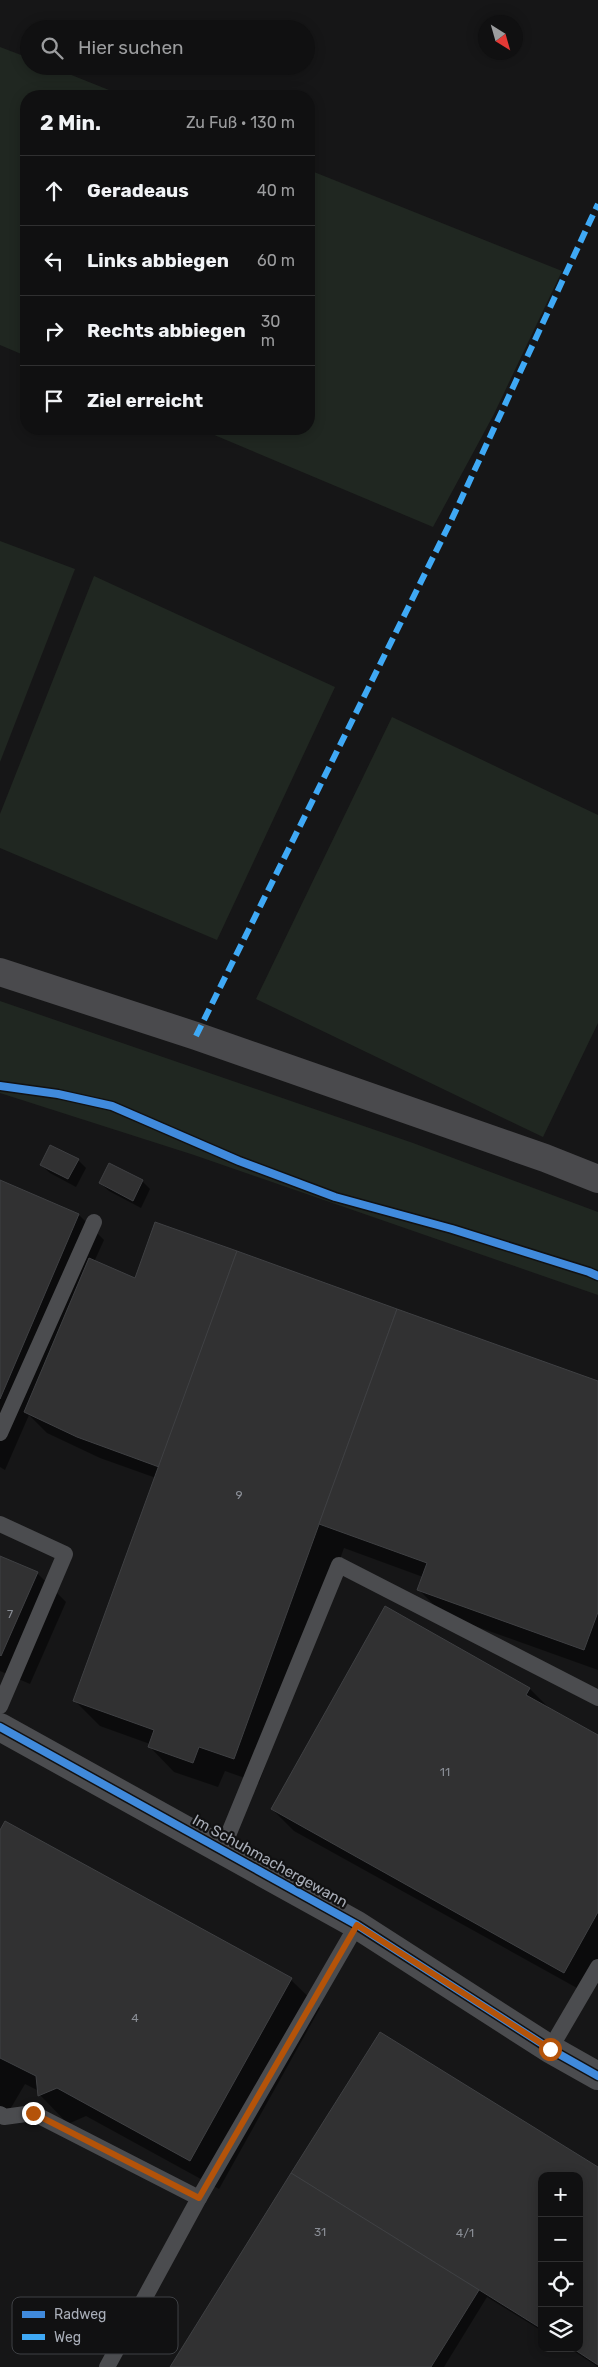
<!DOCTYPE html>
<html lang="de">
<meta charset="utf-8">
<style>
body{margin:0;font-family:Rubik,sans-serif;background:#1e1e1f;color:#f1f3f6}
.controls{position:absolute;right:15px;bottom:15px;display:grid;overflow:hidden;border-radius:10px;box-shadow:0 2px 12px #0003}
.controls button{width:45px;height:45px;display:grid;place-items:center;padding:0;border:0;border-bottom:1px solid #303031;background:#101011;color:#f1f3f6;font:25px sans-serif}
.compass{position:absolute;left:478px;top:15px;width:45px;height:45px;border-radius:50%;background:#101011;box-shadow:0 2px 12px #0003;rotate:143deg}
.stop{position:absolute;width:15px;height:15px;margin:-11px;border:4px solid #b45309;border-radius:50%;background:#fff}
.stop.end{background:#b45309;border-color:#fff;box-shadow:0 1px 5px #0008}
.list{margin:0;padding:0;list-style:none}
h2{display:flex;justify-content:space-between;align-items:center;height:65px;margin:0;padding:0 20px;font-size:21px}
h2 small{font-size:16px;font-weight:400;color:#9c9d9f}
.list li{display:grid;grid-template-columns:32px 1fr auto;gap:15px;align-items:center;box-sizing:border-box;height:70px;padding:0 20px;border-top:1px solid #303031}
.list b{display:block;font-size:19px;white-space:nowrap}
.list em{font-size:16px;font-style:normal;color:#9c9d9f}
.icon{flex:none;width:28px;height:28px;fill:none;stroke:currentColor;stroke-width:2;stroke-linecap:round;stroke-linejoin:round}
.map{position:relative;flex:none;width:598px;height:2367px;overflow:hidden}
.search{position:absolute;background:#101011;box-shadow:0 2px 12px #0003;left:20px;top:20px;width:295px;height:55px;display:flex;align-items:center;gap:12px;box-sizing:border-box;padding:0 18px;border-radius:28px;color:#9c9d9f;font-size:19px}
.panel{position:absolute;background:#101011;box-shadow:0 2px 12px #0003;left:20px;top:90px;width:295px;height:345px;border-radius:20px}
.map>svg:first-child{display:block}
.green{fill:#202721}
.shadow{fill:#0007}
.building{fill:#313132;stroke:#3f4043}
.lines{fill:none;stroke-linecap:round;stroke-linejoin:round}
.lane{stroke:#4b4c4f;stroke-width:16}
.street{stroke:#4b4c4f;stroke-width:28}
.secondary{stroke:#4a4a4d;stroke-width:28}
.quiet{stroke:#3fa9f5;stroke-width:6;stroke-dasharray:12 6;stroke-linecap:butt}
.cycleway-casing{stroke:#111112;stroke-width:11}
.cycleway{stroke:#408adc;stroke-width:8}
.route{stroke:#b45309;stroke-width:6}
.labels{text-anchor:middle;stroke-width:4.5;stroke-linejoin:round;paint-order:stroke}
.number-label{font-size:12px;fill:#8a8e96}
.street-label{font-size:15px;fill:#a8adb7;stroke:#111112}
.key{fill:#111112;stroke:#3e4044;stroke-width:1}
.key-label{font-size:14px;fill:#a8adb7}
</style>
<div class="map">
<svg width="598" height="2367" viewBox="0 0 598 2367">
<rect width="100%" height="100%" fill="#161617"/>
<!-- green -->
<g class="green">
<path d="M 0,47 L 29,58 L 29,66 L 49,66 L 124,96 L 26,96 L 26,356 L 0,345 Z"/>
<path d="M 309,170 L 562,271 L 494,414 L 433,527 L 200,429 L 309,429 Z"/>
<path d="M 0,541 L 75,569 L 0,762 Z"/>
<path d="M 94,576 L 335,687 L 217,940 L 0,848 L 0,814 Z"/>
<path d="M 392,717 L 598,815 L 598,1023 L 543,1137 L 256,999 Z"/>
<path d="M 0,1001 L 413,1143 L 598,1212 L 598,1295 L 194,1155 L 0,1093 Z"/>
</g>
<!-- shadow -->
<g class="shadow">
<path d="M 78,1160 L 86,1168 L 76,1187 L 50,1173 L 41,1165 Z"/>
<path d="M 0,1181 L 79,1215 L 104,1240 L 94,1262 L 135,1280 L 598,1382 L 598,1670 L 444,1615 L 418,1589 L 423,1577 L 344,1548 L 259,1783 L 225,1771 L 218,1787 L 174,1772 L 149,1746 L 150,1744 L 100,1726 L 75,1701 L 156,1478 L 100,1458 L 47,1433 L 29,1415 L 5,1470 L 0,1467 Z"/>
<path d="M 142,1181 L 150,1189 L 141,1208 L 109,1191 L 100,1183 Z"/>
<path d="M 0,1557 L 37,1573 L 66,1602 L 30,1684 L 0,1671 Z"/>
<path d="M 530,1689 L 551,1710 L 598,1736 L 598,1972 L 586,1993 L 294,1831 L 272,1809 Z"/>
<path d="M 0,1833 L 291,1980 L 320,2008 L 219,2189 L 86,2116 L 68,2124 L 40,2095 L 39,2091 L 25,2084 L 2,2123 L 0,2122 Z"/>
<path d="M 380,2033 L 598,2169 L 598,2367 L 569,2348 L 579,2348 L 579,2176 L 542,2176 L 542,2331 L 487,2297 L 444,2367 L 171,2367 Z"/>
</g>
<!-- building -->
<g class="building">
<path d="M 50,1145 L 79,1159 L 68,1179 L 40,1165 Z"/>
<path d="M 109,1163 L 143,1180 L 133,1201 L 99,1183 Z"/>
<path d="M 0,1180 L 79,1214 L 0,1399 Z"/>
<path d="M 155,1222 L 237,1251 L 159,1467 L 77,1437 L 24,1412 L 89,1258 L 135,1278 Z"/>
<path d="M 237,1251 L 397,1309 L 234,1759 L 199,1747 L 193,1763 L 148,1747 L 154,1730 L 73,1701 Z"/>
<path d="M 397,1309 L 598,1381 L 598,1612 L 584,1650 L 417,1590 L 427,1563 L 319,1524 Z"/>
<path d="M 0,1556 L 38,1572 L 1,1656 L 0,1655 Z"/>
<path d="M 385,1606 L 530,1688 L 526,1695 L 598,1735 L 598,1912 L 564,1973 L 271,1809 Z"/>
<path d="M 5,1821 L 292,1978 L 190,2161 L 57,2088 L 38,2096 L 36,2076 L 0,2058 L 0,1830 Z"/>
<path d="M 380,2032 L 598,2167 L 598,2365 L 572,2348 L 579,2348 L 579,2176 L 542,2176 L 542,2329 L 291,2173 Z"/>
<path d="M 291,2173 L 479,2290 L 431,2367 L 170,2367 Z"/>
</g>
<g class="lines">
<!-- lane -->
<g class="lane">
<path d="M 0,1433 L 94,1222"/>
<path d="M 0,1524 L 65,1554 L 0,1706"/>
<path d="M 222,1850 L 339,1565 L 598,1698"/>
<path d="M 550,2049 L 598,1967"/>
<path d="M 0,2114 L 4,2117 L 33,2113 L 199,2198"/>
<path d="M 107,2367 L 199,2198 L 357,1925"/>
</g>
<!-- street -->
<path class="street" d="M 0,1727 L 357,1925 L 550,2049 L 598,2076"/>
<!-- secondary -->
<path class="secondary" d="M 0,972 L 196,1036 L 545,1158 L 598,1179"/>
<!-- quiet -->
<path class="quiet" d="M 196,1036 L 451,521 L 598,204"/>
<defs>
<g id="cycleway">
<path d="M 0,1086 L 58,1094 L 112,1106 L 239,1161 L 335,1197 L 452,1229 L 589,1272 L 598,1276"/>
<path d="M 0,1727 L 357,1925 L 550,2049 L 598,2076"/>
</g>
</defs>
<!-- cycleway casing -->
<use href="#cycleway" class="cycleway-casing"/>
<!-- cycleway -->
<use href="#cycleway" class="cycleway"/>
</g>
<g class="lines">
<!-- route -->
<path class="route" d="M 33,2113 L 199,2198 L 357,1925 L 550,2049"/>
</g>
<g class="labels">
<!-- number labels -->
<g class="number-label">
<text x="239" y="1499">9</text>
<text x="10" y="1618">7</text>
<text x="445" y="1776">11</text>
<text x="135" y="2022">4</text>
<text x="320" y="2236">31</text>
<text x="465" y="2237">4/1</text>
</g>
<!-- street labels -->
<g class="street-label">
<text transform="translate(270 1861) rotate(29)" y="5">Im Schuhmachergewann</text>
</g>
</g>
<!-- legend -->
<rect x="12" y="2297" width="166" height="57" rx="8" class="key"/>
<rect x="22" y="2311" width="23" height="7" fill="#408adc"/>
<rect x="22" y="2334" width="23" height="6" fill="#3fa9f5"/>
<g class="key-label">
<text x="54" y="2319">Radweg</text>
<text x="54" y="2342">Weg</text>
</g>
</svg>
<div class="controls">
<button>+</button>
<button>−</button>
<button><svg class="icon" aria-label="locate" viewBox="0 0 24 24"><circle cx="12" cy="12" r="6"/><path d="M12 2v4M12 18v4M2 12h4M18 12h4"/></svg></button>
<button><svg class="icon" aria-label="layers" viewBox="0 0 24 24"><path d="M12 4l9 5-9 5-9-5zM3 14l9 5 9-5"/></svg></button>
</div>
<svg class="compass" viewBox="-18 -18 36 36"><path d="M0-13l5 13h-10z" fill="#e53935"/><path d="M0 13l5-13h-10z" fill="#9c9d9f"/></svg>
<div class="stop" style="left:550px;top:2049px"></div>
<div class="stop end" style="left:33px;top:2113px"></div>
<div class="search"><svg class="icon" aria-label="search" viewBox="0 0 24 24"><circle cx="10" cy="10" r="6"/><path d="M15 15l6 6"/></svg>Hier suchen</div>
<section class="panel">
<h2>2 Min.<small>Zu Fuß · 130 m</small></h2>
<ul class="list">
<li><svg class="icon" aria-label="ahead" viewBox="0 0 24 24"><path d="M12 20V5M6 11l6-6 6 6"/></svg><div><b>Geradeaus</b></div><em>40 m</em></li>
<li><svg class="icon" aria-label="left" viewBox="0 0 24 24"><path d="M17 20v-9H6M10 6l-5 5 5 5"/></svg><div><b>Links abbiegen</b></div><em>60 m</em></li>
<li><svg class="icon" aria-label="right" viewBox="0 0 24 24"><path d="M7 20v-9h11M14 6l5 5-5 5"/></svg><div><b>Rechts abbiegen</b></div><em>30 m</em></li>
<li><svg class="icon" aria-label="arrive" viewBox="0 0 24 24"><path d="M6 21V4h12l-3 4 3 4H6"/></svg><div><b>Ziel erreicht</b></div></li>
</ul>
</section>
</div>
